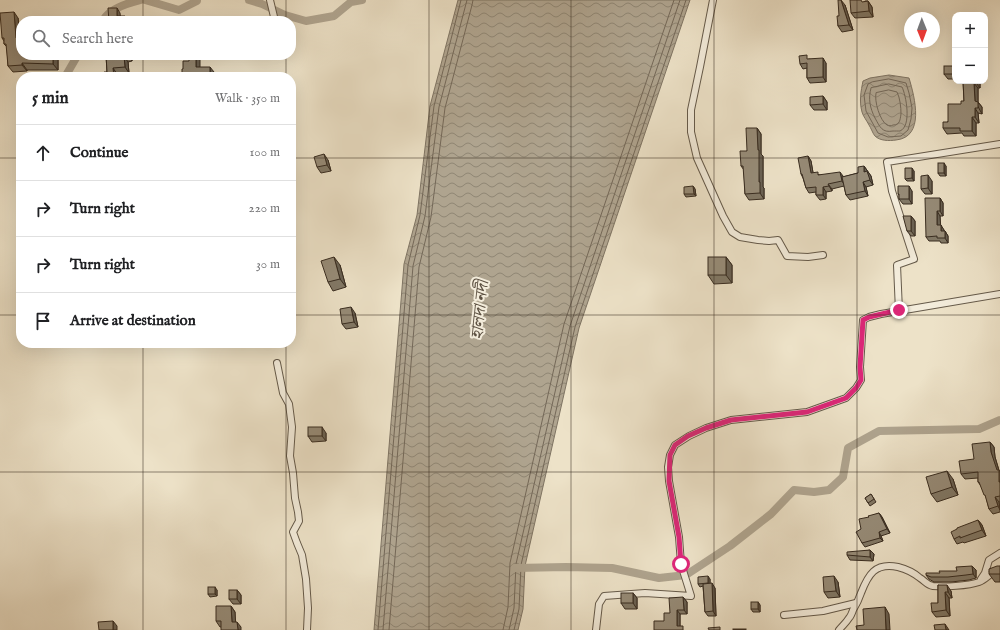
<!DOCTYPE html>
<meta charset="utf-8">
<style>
body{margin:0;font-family:"IM FELL English","Noto Serif Bengali",serif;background:#f2f2f2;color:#202124}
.controls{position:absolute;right:12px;top:12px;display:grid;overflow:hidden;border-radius:8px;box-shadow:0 4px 16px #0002}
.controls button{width:36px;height:36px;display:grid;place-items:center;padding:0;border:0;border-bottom:1px solid #e0e0e0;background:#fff;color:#202124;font:20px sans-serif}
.compass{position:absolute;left:904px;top:12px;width:36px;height:36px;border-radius:50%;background:#fff;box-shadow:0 4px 16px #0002;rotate:179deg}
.stop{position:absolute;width:12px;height:12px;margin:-9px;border:3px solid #db2777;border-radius:50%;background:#fff}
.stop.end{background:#db2777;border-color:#fff;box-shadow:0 1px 4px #0008}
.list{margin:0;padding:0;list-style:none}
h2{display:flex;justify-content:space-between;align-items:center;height:52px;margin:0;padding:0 16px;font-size:17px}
h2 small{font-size:13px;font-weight:400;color:#757577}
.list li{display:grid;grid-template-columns:26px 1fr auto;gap:12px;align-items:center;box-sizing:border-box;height:56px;padding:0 16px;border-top:1px solid #e0e0e0}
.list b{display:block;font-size:15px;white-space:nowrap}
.list em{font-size:13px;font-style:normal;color:#757577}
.icon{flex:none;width:22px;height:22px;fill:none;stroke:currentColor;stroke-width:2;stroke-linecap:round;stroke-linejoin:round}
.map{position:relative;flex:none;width:1000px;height:630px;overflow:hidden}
.search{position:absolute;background:#fff;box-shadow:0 4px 16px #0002;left:16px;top:16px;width:280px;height:44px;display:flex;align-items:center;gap:10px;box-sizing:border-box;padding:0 14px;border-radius:16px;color:#757577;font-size:15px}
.panel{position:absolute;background:#fff;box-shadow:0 4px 16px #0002;left:16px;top:72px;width:280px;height:276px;border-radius:16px}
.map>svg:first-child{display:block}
.water{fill:url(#water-waves);stroke:#7f7463}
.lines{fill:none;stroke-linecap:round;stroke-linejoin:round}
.shore{stroke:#746858;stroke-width:1}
.canal{stroke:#afa48f;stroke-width:8}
.street-casing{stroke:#655a4a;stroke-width:8}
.street{stroke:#f3ecdb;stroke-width:6}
.wall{fill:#817866;stroke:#382c20}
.shaded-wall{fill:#696153;stroke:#382c20}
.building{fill:#968b77;stroke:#382c20}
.route{stroke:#db2777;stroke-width:5}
.grid{fill:none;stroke:#382c20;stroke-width:1;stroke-opacity:0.55}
.labels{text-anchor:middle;stroke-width:4;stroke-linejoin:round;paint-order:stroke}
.water-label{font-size:17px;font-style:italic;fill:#5c5041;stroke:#f3ecdb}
</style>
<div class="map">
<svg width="1000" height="630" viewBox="0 0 1000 630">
<defs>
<pattern id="water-waves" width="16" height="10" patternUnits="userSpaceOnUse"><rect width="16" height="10" fill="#afa48f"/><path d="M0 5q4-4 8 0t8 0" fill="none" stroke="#8f8674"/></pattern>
</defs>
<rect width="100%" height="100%" fill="#ede2c8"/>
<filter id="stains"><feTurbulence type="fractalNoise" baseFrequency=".005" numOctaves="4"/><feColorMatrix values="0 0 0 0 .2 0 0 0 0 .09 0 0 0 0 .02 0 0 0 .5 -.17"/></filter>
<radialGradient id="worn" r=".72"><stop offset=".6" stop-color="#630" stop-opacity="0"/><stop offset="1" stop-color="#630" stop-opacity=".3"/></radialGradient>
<!-- water -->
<g class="water">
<path d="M 458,0 L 690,0 L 579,328 L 525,566 L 523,609 L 518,630 L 374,630 L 404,264 L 417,215 L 430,106 Z"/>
<path d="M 889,75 L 909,78 C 915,98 925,137 896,140 C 889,141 880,141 875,136 C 873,134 871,128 869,125 C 867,121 863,116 862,112 C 859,101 861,91 863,81 L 870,78 Z"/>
</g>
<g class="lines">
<!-- shore -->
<g class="shore">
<path d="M 889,79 L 906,83 L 909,93 L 912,108 L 911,119 L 908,130 L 901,136 L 888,137 L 878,133 L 866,111 L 864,95 L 868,84 L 872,82 Z"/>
<path d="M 889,84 L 902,87 C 906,95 912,126 900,131 C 899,131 894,131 893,131 C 882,133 880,127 875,118 C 870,108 868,99 871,88 Z"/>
<path d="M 889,90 L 897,92 C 900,98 901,107 901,114 C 900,120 900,125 893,125 C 891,126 889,126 887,125 C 880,121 874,101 876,93 Z"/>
<path d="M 378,630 L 408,265 L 420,215 L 434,106 L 461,0"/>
<path d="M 383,630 L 413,266 L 425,216 L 439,107 L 467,0"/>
<path d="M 389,630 L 419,267 L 431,217 L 445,108 L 472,5 L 473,0"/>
<path d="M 503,630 L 508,607 L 510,563 L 564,324 L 674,0"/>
<path d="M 509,630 L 514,608 L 516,564 L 570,326 L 680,0"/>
<path d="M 514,630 L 519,609 L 521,565 L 575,327 L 686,0"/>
</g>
<!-- canal -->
<g class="canal">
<path d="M 145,0 L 179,10 L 197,1 L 197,0"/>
<path d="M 249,0 L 262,4 L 285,15 L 306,21 L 334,16 L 351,2 L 362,0"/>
<path d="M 103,21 C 108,9 128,3 140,0"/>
<path d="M 65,77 L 76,58 L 79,55"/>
<path d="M 515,568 L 566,567 L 612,568 L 659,578 L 686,575 L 730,546 L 771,514 L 794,490 L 814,492 L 829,490 L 843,477 L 848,448 L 879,431 L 979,429 L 1000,420"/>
</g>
<defs>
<g id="street">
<path d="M 270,0 L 275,21"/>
<path d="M 713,0 L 700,67 L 691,110 L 691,132 L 697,158 L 723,216 L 732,232 L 740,237 L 758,240 L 769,241 L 778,240 L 787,256 L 808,257 L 823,255"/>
<path d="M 899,311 L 897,265 L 914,259 L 892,191 L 887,162 L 1000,144"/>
<path d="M 277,363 L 283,393 L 289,404 L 292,427 L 290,456 L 293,473 L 295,498 L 298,512 L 299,521 L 293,532 L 297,543 L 302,555 L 306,579 L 308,608 L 307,630"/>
<path d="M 981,579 L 985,573 L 989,560 L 1000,553"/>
<path d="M 784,615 L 823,611 L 856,603"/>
<path d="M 596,630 L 599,604 L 604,596 L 645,593 L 691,596 L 681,564 L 679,537 L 669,481 L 668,467 L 670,455 L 675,445 L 689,436 L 706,428 L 731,420 L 807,412 L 846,398 L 856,388 L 861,380 L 860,367 L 863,320 L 869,317 L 881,314 L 1000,294"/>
<path d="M 839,630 C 842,626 846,623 849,618 C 851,616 852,613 853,610 C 856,605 859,599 861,593 C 868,575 875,562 898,567 C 906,569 914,573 920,578 C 925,581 927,585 933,586 C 944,587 968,586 979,582 C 987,579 991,571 1000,570"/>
</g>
</defs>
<!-- street casing -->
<use href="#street" class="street-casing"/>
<!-- street -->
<use href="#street" class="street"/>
</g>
<!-- wall -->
<g class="wall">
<path d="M 865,1 L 868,1 L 872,7 L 873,17 L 855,18 L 851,13 Z"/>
<path d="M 845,5 L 853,30 L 842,32 L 838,26 L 839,16 Z"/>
<path d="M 18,18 L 21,55 L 58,57 L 58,70 L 27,70 L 27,71 L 13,72 L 8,66 L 7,47 L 4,44 L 4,41 L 2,38 Z"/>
<path d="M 106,55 L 132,55 L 132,61 L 128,62 L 129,73 L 117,74 L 107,72 Z"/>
<path d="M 252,55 L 274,55 L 274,59 L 265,59 L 263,57 L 253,57 Z"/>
<path d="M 809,59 L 826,63 L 826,82 L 810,83 L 807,78 L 807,68 L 803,69 L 800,64 Z"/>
<path d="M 955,66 L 955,79 L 948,79 L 944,74 Z"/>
<path d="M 963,81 L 980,81 L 980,88 L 978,88 L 978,102 L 982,107 L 982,114 L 978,113 L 979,123 L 976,123 L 976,136 L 964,136 L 962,133 L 947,134 L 943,128 L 961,104 L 964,101 Z"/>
<path d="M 823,96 L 827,102 L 827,110 L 814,110 L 810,105 Z"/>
<path d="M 757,128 L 761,134 L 761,154 L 763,156 L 763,187 L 764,188 L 764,199 L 749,200 L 745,194 L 744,170 L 741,166 L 747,151 Z"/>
<path d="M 808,156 L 811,161 L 813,173 L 820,175 L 843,177 L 858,173 L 864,166 L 871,176 L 873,185 L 866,187 L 868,196 L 850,200 L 846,195 L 844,186 L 832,189 L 832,191 L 826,192 L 826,199 L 820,200 L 816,195 L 816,192 L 809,193 L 806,188 L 803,178 L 801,174 Z"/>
<path d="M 328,160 L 331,171 L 321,173 L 317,167 Z"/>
<path d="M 946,166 L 946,176 L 940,176 L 938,173 Z"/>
<path d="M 914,171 L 914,181 L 907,181 L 905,179 Z"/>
<path d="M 932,181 L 932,194 L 925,194 L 921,189 Z"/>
<path d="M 693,186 L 695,189 L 696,196 L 686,197 L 684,194 Z"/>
<path d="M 912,191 L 912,204 L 903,204 L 899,199 L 899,195 L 898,194 Z"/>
<path d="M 940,198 L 943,203 L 943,216 L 940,216 L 940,225 L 944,230 L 944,231 L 945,231 L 948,236 L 948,243 L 941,243 L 940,241 L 929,241 L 926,237 Z"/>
<path d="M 911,216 L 915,221 L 915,236 L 911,236 L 907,231 Z"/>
<path d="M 726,257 L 732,265 L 732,283 L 714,284 L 708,275 Z"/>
<path d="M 340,265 L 346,287 L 333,291 L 328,282 Z"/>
<path d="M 355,313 L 358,327 L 346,329 L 342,324 Z"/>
<path d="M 326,433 L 326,441 L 312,442 L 308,436 Z"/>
<path d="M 990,442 L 994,447 L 995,457 L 999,470 L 1000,472 L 1000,502 L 999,502 L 1000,507 L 1000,512 L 993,514 L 989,509 L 986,497 L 981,486 L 978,482 L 978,478 L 965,479 L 961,474 L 974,459 Z"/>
<path d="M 953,479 L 958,495 L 937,502 L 931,494 Z"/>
<path d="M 871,494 L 876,502 L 870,506 L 865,498 Z"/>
<path d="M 879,513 L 882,517 L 890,533 L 881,536 L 883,541 L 865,547 L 862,543 L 861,529 L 869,517 Z"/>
<path d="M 978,520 L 982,525 L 986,536 L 964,543 L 963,542 L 957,544 L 954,539 Z"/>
<path d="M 870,550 L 874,554 L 873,561 L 850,560 L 847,555 Z"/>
<path d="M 1000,566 L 1000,582 L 995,582 L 989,574 Z"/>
<path d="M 976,570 L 976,578 L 969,580 L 951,582 L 934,582 L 929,579 L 926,575 Z"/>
<path d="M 710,579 L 710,584 L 715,588 L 716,616 L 708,616 L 705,612 L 703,586 L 700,587 L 698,584 Z"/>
<path d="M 838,582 L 840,597 L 828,598 L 824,592 Z"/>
<path d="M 938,585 L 951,591 L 952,598 L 949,598 L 950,616 L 936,617 L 932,612 L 938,603 Z"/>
<path d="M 217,590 L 217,596 L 210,597 L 208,594 Z"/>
<path d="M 237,590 L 241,595 L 241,604 L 233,604 L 229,599 Z"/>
<path d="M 633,593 L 637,598 L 637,609 L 625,609 L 621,603 Z"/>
<path d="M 683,597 L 687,602 L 687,614 L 680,614 L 680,626 L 683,630 L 664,621 Z"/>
<path d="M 758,602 L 760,605 L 760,612 L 753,612 L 751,609 Z"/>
<path d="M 231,606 L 235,612 L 235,622 L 241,627 L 220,627 L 216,621 Z"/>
</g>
<!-- shaded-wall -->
<g class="shaded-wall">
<path d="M 841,0 L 845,5 L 853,30 L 849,25 Z"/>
<path d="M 868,1 L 872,7 L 873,17 L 869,11 Z"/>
<path d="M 117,8 L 120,13 L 121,21 L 117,16 Z"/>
<path d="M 14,12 L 18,18 L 21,44 L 16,38 Z"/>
<path d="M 125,16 L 128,21 L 125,21 Z"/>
<path d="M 53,55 L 57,55 L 58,57 L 58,70 L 53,64 Z"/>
<path d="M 128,55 L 132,55 L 132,61 L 128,56 Z"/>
<path d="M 196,55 L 200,55 L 200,72 L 196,67 Z"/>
<path d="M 271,55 L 274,55 L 274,59 Z"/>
<path d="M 124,56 L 128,62 L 129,73 L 125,67 Z"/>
<path d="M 823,58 L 826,63 L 826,82 L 823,77 Z"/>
<path d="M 22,63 L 27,70 L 27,71 L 22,65 Z"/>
<path d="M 210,67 L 214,72 L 214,77 L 210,77 Z"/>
<path d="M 113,68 L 117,74 L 117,77 L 114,77 Z"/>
<path d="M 976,81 L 980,81 L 980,88 L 976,83 Z"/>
<path d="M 974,83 L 978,88 L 978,104 L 978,102 L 982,107 L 982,114 L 975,101 Z"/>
<path d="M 823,96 L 827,102 L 827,110 L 823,104 Z"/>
<path d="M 975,108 L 978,113 L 979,123 L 975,117 Z"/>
<path d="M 972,117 L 976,123 L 976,136 L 972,131 Z"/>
<path d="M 757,128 L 761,134 L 761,154 L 763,156 L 763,187 L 764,188 L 764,199 L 760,193 L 759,182 Z"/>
<path d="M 324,154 L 328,160 L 331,171 L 327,165 Z"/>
<path d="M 808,156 L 811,161 L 814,178 L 811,173 Z"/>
<path d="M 944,163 L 946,166 L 946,176 L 944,173 Z"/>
<path d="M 864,166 L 871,176 L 873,185 L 864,172 Z"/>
<path d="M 912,168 L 914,171 L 914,181 L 912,178 Z"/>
<path d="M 840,172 L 843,176 L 845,186 L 842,181 Z"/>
<path d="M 928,175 L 932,181 L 932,194 L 928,188 Z"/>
<path d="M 863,182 L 866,187 L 868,196 L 865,191 Z"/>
<path d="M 828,184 L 832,189 L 832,191 L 829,186 Z"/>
<path d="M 693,186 L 695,189 L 696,196 L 694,194 Z"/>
<path d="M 909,186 L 912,191 L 912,204 L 909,199 Z"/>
<path d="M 823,187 L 826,192 L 826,199 L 823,195 Z"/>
<path d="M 940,198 L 943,203 L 943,216 L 940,211 Z"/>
<path d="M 937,211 L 940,216 L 941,230 L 937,225 Z"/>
<path d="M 911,216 L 915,221 L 915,236 L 911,231 Z"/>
<path d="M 941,225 L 944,230 L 944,236 L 941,231 Z"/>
<path d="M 945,231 L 948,236 L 948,243 L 945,238 Z"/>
<path d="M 334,257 L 340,265 L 346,287 L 340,279 Z"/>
<path d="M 726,257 L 732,265 L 732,283 L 726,275 Z"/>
<path d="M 351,307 L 355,313 L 358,327 L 354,322 Z"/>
<path d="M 322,427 L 326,433 L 326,441 L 322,436 Z"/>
<path d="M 990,442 L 994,447 L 995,457 L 999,471 L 999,470 L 1000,472 L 1000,484 L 991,452 Z"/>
<path d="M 947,471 L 953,479 L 958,495 L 952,487 Z"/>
<path d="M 995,497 L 999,502 L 1000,510 L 998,506 Z"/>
<path d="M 879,513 L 882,517 L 890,533 L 887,529 Z"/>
<path d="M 978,520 L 982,525 L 986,536 L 982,530 Z"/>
<path d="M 879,532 L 881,536 L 883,541 L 880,538 Z"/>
<path d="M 870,550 L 874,554 L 873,561 L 870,557 Z"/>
<path d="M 972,566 L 976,570 L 976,578 L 973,574 Z"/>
<path d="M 708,576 L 710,579 L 710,586 L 708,583 Z"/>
<path d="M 834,576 L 838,582 L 840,597 L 836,591 Z"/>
<path d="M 712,583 L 715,588 L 716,616 L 713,611 Z"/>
<path d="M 947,585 L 951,591 L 952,598 L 948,592 Z"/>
<path d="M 215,587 L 217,590 L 217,596 L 215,594 Z"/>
<path d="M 237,590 L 241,595 L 241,604 L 237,599 Z"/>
<path d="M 945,592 L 949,598 L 950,616 L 946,610 Z"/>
<path d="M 633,593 L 637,598 L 637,609 L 633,603 Z"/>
<path d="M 683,597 L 687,602 L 687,614 L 684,610 Z"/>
<path d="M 758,602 L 760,605 L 760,612 L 758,609 Z"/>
<path d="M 231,606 L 235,612 L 236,628 L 232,622 Z"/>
<path d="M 885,607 L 889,614 L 890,630 L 886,630 Z"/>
<path d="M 677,610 L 680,614 L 680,630 L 677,626 Z"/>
<path d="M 113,621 L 117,626 L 117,630 L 113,630 Z"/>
<path d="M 237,622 L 241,627 L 241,630 L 238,630 Z"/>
<path d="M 945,624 L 949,630 L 946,630 Z"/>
</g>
<!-- building -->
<g class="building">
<path d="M 838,0 L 841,0 L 849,25 L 838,26 L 837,16 L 839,16 Z"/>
<path d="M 850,0 L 861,0 L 862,2 L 868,1 L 869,11 L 851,13 Z"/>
<path d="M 108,8 L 117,8 L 117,16 L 125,16 L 125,21 L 109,21 Z"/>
<path d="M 14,12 L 16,38 L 20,37 L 21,43 L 21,55 L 53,55 L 53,64 L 22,63 L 22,65 L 8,66 L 6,44 L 4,44 L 4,38 L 2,38 L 0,13 Z"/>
<path d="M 106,55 L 128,55 L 128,56 L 124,56 L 125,67 L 113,68 L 114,77 L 105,77 L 104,72 L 107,72 Z"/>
<path d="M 189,55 L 196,55 L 196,67 L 210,67 L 210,77 L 182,77 L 182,69 L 183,69 L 183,61 L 189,61 Z"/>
<path d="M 807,55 L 807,59 L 823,58 L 823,77 L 807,78 L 807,63 L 800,64 L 799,56 Z"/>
<rect x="944" y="66" width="11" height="8"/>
<path d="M 963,81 L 976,81 L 976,83 L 974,83 L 975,101 L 978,102 L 978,108 L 975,108 L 975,117 L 972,117 L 972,131 L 960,131 L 960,128 L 943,128 L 943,122 L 948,122 L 948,104 L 961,104 L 961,101 L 964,101 Z"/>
<path d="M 823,96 L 823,104 L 810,105 L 810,97 Z"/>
<path d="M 746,128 L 757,128 L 758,150 L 759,150 L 759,182 L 760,182 L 760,193 L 745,194 L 743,166 L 741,166 L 740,151 L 747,151 Z"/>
<path d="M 324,154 L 327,165 L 317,167 L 314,157 Z"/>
<path d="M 808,156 L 811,173 L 818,172 L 818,175 L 840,172 L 842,181 L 828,184 L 829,186 L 823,187 L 823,195 L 816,195 L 816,187 L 806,188 L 802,174 L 801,174 L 798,158 Z"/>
<rect x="938" y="163" width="6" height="10"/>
<path d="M 864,166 L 864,172 L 867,171 L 870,180 L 863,182 L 865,191 L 846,195 L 842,177 L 858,173 L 858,167 Z"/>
<path d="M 905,168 L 912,168 L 912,178 L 905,179 Z"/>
<path d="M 928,175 L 928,188 L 921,189 L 921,176 Z"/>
<path d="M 693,186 L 694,194 L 684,194 L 684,187 Z"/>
<path d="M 898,186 L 909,186 L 909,199 L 899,199 L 899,194 L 898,194 Z"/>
<path d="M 925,198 L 940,198 L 940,211 L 937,211 L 937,225 L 941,225 L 941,231 L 945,231 L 945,238 L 937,238 L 937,236 L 926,237 Z"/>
<path d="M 903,216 L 911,216 L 911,231 L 907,231 Z"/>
<path d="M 334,257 L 340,279 L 328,282 L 321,261 Z"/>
<rect x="708" y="257" width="18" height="18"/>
<path d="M 351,307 L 354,322 L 342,324 L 340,309 Z"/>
<rect x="308" y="427" width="14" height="9"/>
<path d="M 990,442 L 991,452 L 997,470 L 999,470 L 999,482 L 1000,482 L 1000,496 L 995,497 L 998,506 L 989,509 L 985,495 L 984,495 L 979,482 L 978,482 L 978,472 L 961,474 L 959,461 L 974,459 L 972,444 Z"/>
<path d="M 947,471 L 952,487 L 931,494 L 926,477 Z"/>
<path d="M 871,494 L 874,499 L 868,503 L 865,498 Z"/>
<path d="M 879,513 L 887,529 L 879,532 L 880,538 L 862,543 L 856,532 L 861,529 L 859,519 L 869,517 L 868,516 Z"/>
<path d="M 978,520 L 982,530 L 960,538 L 960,536 L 954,539 L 951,532 L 957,529 L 957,528 Z"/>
<path d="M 870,550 L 870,557 L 847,555 L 847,552 Z"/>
<path d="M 972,566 L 973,574 L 966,575 L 948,577 L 931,577 L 926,575 L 926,573 L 940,573 L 939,571 L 957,571 L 956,567 Z"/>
<path d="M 997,566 L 1000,566 L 1000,574 L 989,574 L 989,569 Z"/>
<path d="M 708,576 L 708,583 L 698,584 L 698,577 Z"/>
<path d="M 834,576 L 836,591 L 824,592 L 823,577 Z"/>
<path d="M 712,583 L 713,611 L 705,612 L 703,584 Z"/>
<path d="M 938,585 L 947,585 L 948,592 L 945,592 L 946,610 L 932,612 L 931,603 L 938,603 Z"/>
<rect x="208" y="587" width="7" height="7"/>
<rect x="229" y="590" width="8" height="9"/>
<rect x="621" y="593" width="12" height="10"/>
<path d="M 683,597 L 684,610 L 677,610 L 677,626 L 683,626 L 683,630 L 654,630 L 654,621 L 664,621 L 664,613 L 670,613 L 669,598 Z"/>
<rect x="751" y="602" width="7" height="7"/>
<path d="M 216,606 L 231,606 L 232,622 L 237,622 L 238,630 L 221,630 L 221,621 L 216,621 Z"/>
<path d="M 885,607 L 886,630 L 857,630 L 856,626 L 864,625 L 863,609 Z"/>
<path d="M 113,621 L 113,630 L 99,630 L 98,622 Z"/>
<path d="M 945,624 L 946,630 L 935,630 L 934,625 Z"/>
<path d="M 720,627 L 720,630 L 709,630 L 708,628 Z"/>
<rect x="733" y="629" width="13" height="1"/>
</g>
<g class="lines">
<!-- route -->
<path class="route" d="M 681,564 L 679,537 L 669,481 L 670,455 L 675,445 L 688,436 L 706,428 L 731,420 L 807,412 L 846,398 L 856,388 L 861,380 L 860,367 L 863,320 L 869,317 L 899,310"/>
</g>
<!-- grid -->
<path class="grid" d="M 143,0 L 143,21M 286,0 L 286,21M 429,0 L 429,630M 571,0 L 571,630M 714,0 L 714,630M 857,0 L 857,630M 143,55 L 143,77M 286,55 L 286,77M 0,158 L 21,158M 291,158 L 1000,158M 0,315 L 21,315M 291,315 L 1000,315M 143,343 L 143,630M 286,343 L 286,630M 0,472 L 1000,472"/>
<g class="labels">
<!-- water labels -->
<g class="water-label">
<text transform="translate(479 310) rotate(-84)" y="6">হালদা নদী</text>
</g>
</g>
<rect width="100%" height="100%" filter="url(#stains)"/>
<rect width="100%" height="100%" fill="url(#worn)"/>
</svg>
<div class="controls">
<button>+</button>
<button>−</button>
</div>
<svg class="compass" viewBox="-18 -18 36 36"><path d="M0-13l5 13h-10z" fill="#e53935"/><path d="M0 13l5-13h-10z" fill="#757577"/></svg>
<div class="stop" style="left:681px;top:564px"></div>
<div class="stop end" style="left:899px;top:310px"></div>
<div class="search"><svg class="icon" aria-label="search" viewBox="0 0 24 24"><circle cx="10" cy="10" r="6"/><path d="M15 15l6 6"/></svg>Search here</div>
<section class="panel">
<h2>5 min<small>Walk · 350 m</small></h2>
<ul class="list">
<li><svg class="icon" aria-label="ahead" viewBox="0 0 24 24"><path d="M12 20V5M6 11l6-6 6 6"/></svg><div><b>Continue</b></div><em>100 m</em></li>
<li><svg class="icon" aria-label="right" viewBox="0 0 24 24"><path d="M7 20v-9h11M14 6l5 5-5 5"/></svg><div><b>Turn right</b></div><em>220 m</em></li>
<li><svg class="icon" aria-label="right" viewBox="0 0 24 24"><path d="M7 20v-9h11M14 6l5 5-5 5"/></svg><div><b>Turn right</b></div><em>30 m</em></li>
<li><svg class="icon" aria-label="arrive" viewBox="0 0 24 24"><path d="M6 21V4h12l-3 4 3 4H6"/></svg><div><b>Arrive at destination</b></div></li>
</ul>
</section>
</div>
